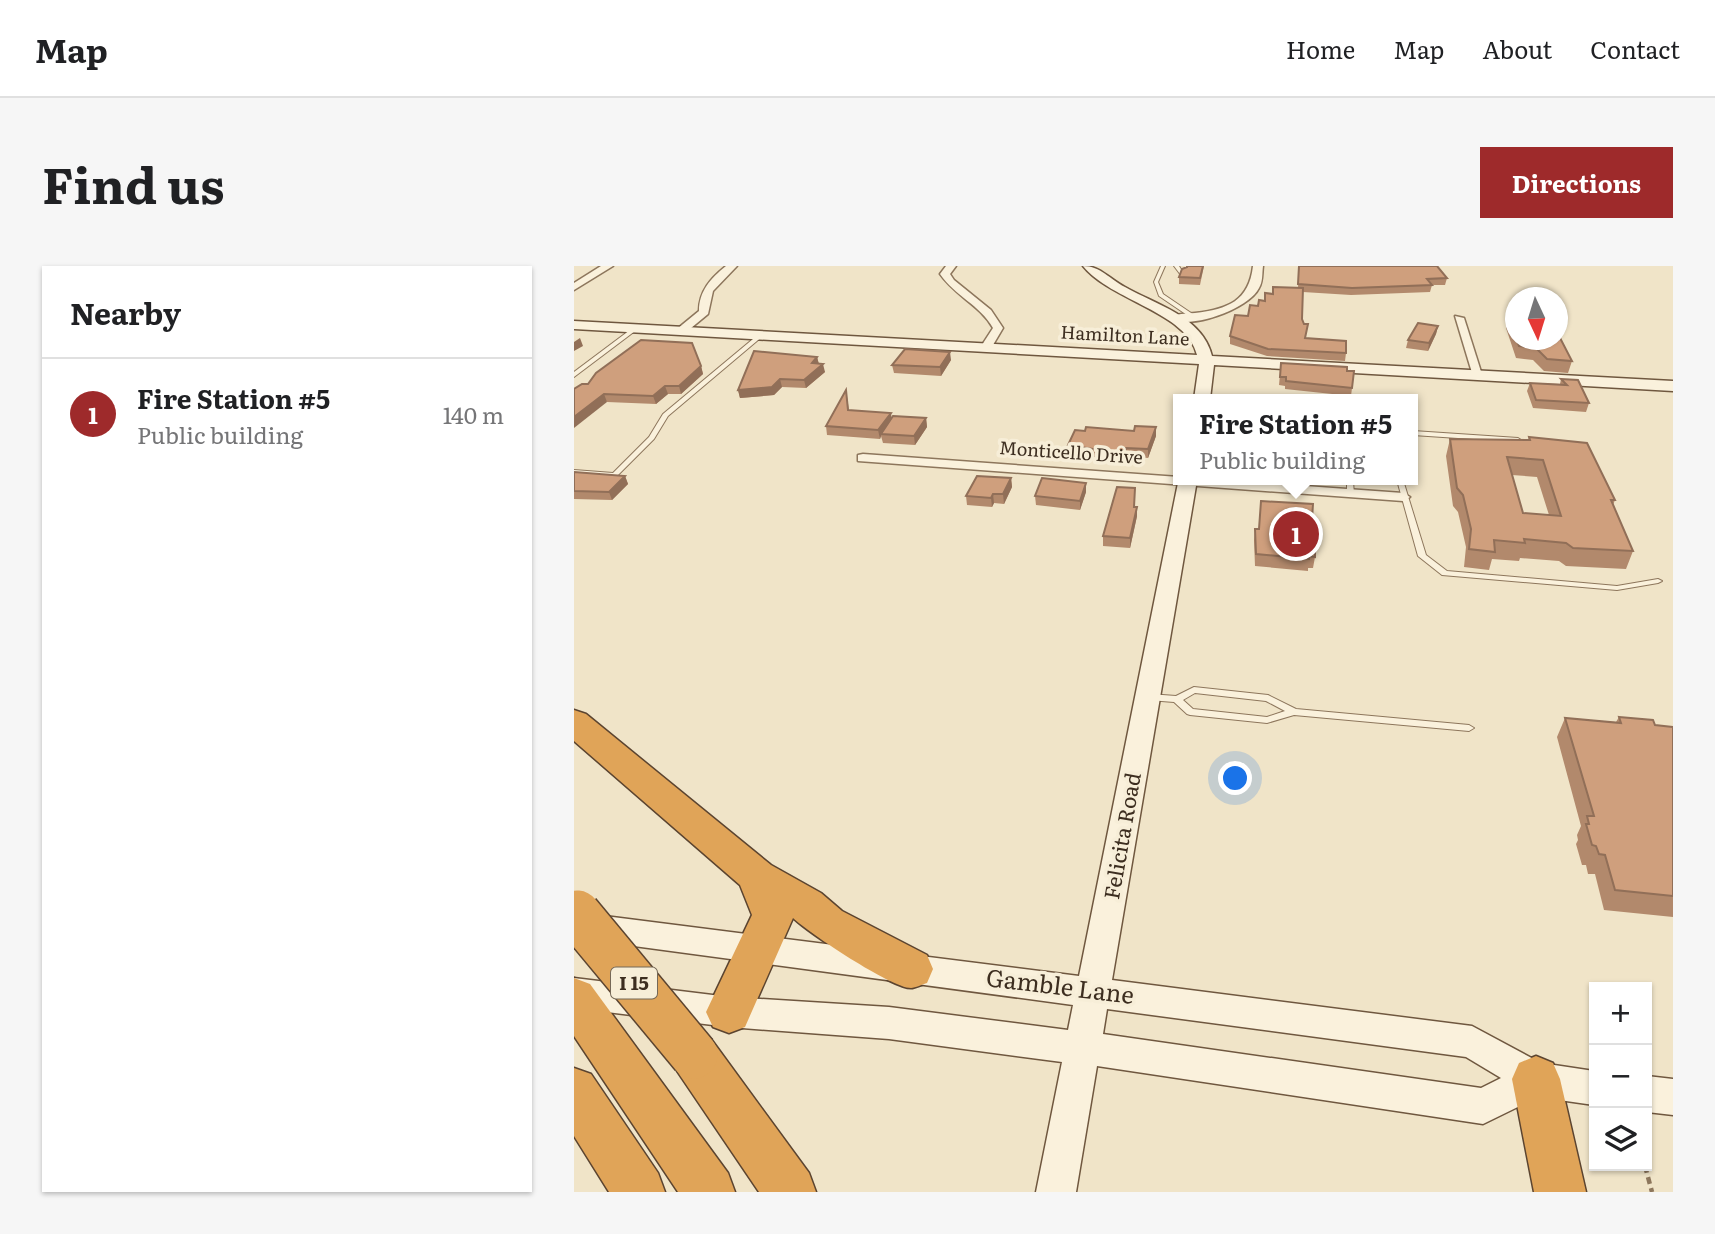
<!DOCTYPE html>
<meta charset="utf-8">
<style>
body{margin:0;font-family:Literata,serif;background:#f6f6f6;color:#202124}
.controls{position:absolute;right:21px;bottom:21px;display:grid;overflow:hidden;border-radius:0px;box-shadow:0 2px 5px #0004}
.controls button{width:63px;height:63px;display:grid;place-items:center;padding:0;border:0;border-bottom:2px solid #e0e0e0;background:#fff;color:#202124;font:35px sans-serif}
.compass{position:absolute;left:931px;top:21px;width:63px;height:63px;border-radius:50%;background:#fff;box-shadow:0 2px 5px #0004;rotate:176deg}
.you{position:absolute;left:662px;top:513px;width:24px;height:24px;margin:-18px;border:5px solid #fff;border-radius:50%;background:#1a73e8;box-shadow:0 0 0 10px #1a73e833}
.badge{display:grid;place-items:center;width:46px;height:46px;border-radius:50%;background:#9e2a2b;color:#fff;font-size:23px;font-weight:700}
.pin{position:absolute;translate:-50% -50%;border:4px solid #fff;box-shadow:0 2px 7px #0006}
.popup{position:absolute;left:599px;top:128px;width:245px;height:91px;box-sizing:border-box;display:grid;place-content:center;border-radius:0px;background:#fff;filter:drop-shadow(0 2px 5px #0005);font-size:23px;white-space:nowrap;color:#757577}
.popup b{font-size:26px;color:#202124}
.popup::after{content:'';position:absolute;left:50%;top:100%;margin-left:-14px;border:14px solid transparent;border-top-color:#fff}
.list{margin:0;padding:0;list-style:none}
h2{display:flex;justify-content:space-between;align-items:center;height:91px;margin:0;padding:0 28px;font-size:30px}
h2 small{font-size:23px;font-weight:400;color:#757577}
.list li{display:grid;grid-template-columns:46px 1fr auto;gap:21px;align-items:center;box-sizing:border-box;height:112px;padding:0 28px;border-top:2px solid #e0e0e0}
.list b{display:block;font-size:26px;white-space:nowrap}
.list p{margin:0;font-size:23px;white-space:nowrap;color:#757577}
.list em{font-size:23px;font-style:normal;color:#757577}
.icon{flex:none;width:38px;height:38px;fill:none;stroke:currentColor;stroke-width:2;stroke-linecap:round;stroke-linejoin:round}
.map{position:relative;flex:none;width:1099px;height:926px;overflow:hidden;border-radius:0px}
header{display:flex;align-items:center;gap:42px;box-sizing:border-box;height:98px;padding:0 35px;background:#fff;border-bottom:2px solid #e0e0e0}
header strong{font-size:33px}
nav{display:flex;gap:38px;margin-inline-start:auto;font-size:24px}
.intro{display:flex;align-items:center;justify-content:space-between;box-sizing:border-box;height:168px;padding:0 42px}
h1{margin:0;font-size:49px}
.button{padding:18px 32px;border-radius:0px;background:#9e2a2b;color:#fff;font-size:24px;font-weight:700}
main{display:flex;gap:42px;padding:0 42px}
aside{flex:1;background:#fff;border-radius:0px;box-shadow:0 2px 5px #0004}
.map>svg:first-child{display:block}
.lines{fill:none;stroke-linecap:round;stroke-linejoin:round}
.lane-casing{stroke:#8d765c;stroke-width:2}
.street-casing{stroke:#8d765c;stroke-width:3}
.secondary-casing{stroke:#6f573f;stroke-width:3}
.highway-casing{stroke:#5b4430;stroke-width:3}
.path{stroke:#8d765c;stroke-width:4.5;stroke-dasharray:7 4.5;stroke-linecap:butt}
.lane{fill:#faf1dc;fill-rule:evenodd}
.street{fill:#faf1dc;fill-rule:evenodd}
.secondary{fill:#faf1dc;fill-rule:evenodd}
.highway{fill:#e0a458;fill-rule:evenodd}
.highway-bridge-far1-casing{stroke:#5b4430;stroke-width:40;stroke-linecap:butt}
.highway-bridge-casing{stroke:#5b4430;stroke-width:50;stroke-linecap:butt}
.highway-bridge-far1{stroke:#e0a458;stroke-width:38}
.highway-bridge{stroke:#e0a458;stroke-width:47}
.wall{fill:#b2896c;fill-rule:evenodd}
.shaded-wall{fill:#916f58}
.building{fill:#cf9f7d;stroke:#916f58;stroke-width:2;fill-rule:evenodd}
.labels{text-anchor:middle;stroke-width:7;stroke-linejoin:round;paint-order:stroke}
.far-street-label{font-size:18px;fill:#3d2e20;stroke:#f7eed8}
.shield{fill:#f7eed8;stroke:#756857;stroke-width:2}
.shield-label{font-size:19px;font-weight:bold;fill:#3d2e20}
.street-label{font-size:21px;fill:#3d2e20;stroke:#f7eed8}
.near-street-label{font-size:24px;fill:#3d2e20;stroke:#f7eed8}
</style>
<header>
<strong>Map</strong>
<nav><a>Home</a><a>Map</a><a>About</a><a>Contact</a></nav>
</header>
<div class="intro"><h1>Find us</h1><a class="button">Directions</a></div>
<main>
<aside>
<h2>Nearby<small></small></h2>
<ul class="list">
<li><span class="badge">1</span><div><b>Fire Station #5</b><p>Public building</p></div><em>140 m</em></li>
</ul>
</aside>
<div class="map">
<svg width="1099" height="926" viewBox="0 0 1099 926">
<rect width="100%" height="100%" fill="#f0e4c8"/>
<g class="lines">
<defs>
<g id="lane">
<path d="M 587,0 L 591,0 L 584,16 L 589,28 L 620,49 L 620,51 L 616,51 L 585,30 L 580,16 Z"/>
<path d="M 600,0 L 605,0 L 610,8 L 606,8 Z"/>
<path d="M 60,61 L 65,62 L 0,111 L 0,106 Z"/>
<path d="M 185,68 L 190,69 L 94,150 L 80,173 L 43,210 L 0,208 L 0,204 L 39,207 L 75,171 L 89,148 Z"/>
<path d="M 839,165 L 944,172 L 947,174 L 944,176 L 839,169 Z"/>
<path d="M 773,214 L 779,214 L 780,230 L 777,230 L 773,228 Z"/>
<path d="M 823,214 L 829,214 L 852,289 L 873,305 L 1043,320 L 1084,313 L 1088,315 L 1084,317 L 1043,324 L 868,309 L 844,290 Z"/>
<path d="M 620,421 L 694,429 L 722,443 L 895,459 L 900,462 L 895,465 L 720,449 L 693,457 L 616,449 L 613,448 L 600,436 L 575,434 L 570,431 L 575,428 L 602,430 ZM 621,427 L 692,435 L 711,445 L 693,451 L 619,443 L 609,434 Z"/>
</g>
<g id="street">
<path d="M 27,0 L 39,0 L 0,24 L 0,17 Z"/>
<path d="M 152,0 L 163,0 L 139,25 L 134,48 L 111,67 L 103,67 L 103,63 L 125,45 C 125,25 137,12 152,0 Z"/>
<path d="M 372,0 L 382,0 L 376,8 L 380,14 L 417,44 L 429,62 L 416,84 L 406,82 L 419,62 C 406,39 381,30 366,8 Z"/>
<path d="M 679,0 L 689,0 C 688,7 689,16 685,22 C 675,43 614,65 595,52 C 602,47 612,48 621,47 C 654,43 675,35 679,0 Z"/>
<path d="M 881,50 L 890,52 L 909,112 L 899,110 Z"/>
<path d="M 289,188 L 605,211 L 605,214 L 648,214 L 829,227 L 836,231 L 829,235 L 284,195 L 284,189 Z"/>
</g>
<g id="secondary">
<path d="M 509,0 C 527,0 535,13 551,21 C 582,39 628,50 638,90 L 1099,115 L 1099,125 L 640,99 L 636,133 L 620,133 L 625,98 L 0,63 L 0,55 L 623,89 C 613,46 537,35 509,0 Z"/>
<path d="M 605,212 L 623,214 L 538,714 L 898,760 L 967,797 L 1020,805 L 1020,839 L 964,831 L 909,858 L 523,800 L 502,926 L 462,926 L 488,796 L 315,773 L 155,761 L 0,742 L 0,712 L 155,731 L 315,741 L 494,764 L 499,739 L 15,674 L 4,670 L 0,659 L 4,652 L 15,648 L 505,710 ZM 533,743 L 892,791 L 927,812 L 907,822 L 529,768 Z"/>
<path d="M 1073,810 L 1099,813 L 1099,849 L 1073,846 Z"/>
</g>
<g id="highway">
<path d="M 0,444 L 12,448 L 197,599 L 247,627 L 268,645 L 353,689 L 359,703 L 353,717 C 349,718 341,722 337,722 C 317,722 235,667 219,652 L 171,761 L 155,767 L 139,761 L 132,746 L 178,649 L 166,619 L 0,475 Z"/>
<path d="M 0,712 L 16,718 L 154,907 L 161,926 L 104,926 L 0,770 Z"/>
<path d="M 120,767 L 137,773 L 235,907 L 242,926 L 185,926 L 103,805 L 96,789 L 103,773 Z"/>
<path d="M 962,790 L 979,797 L 986,813 L 1012,926 L 960,926 L 938,813 L 945,797 Z"/>
<path d="M 0,802 L 17,808 L 84,907 L 91,926 L 35,926 L 0,870 Z"/>
</g>
</defs>
<!-- lane casing -->
<use href="#lane" class="lane-casing"/>
<!-- street casing -->
<use href="#street" class="street-casing"/>
<!-- secondary casing -->
<use href="#secondary" class="secondary-casing"/>
<!-- highway casing -->
<use href="#highway" class="highway-casing"/>
<!-- path -->
<path class="path" d="M 1071,900 L 1078,926"/>
<!-- lane -->
<use href="#lane" class="lane"/>
<!-- street -->
<use href="#street" class="street"/>
<!-- secondary -->
<use href="#secondary" class="secondary"/>
<!-- highway -->
<use href="#highway" class="highway"/>
<defs>
<path id="highway-bridge-far1" d="M 0,645 L 4,650"/>
<path id="highway-bridge" d="M 3,648 L 120,789"/>
</defs>
<!-- highway-bridge-far1 casing -->
<use href="#highway-bridge-far1" class="highway-bridge-far1-casing"/>
<!-- highway-bridge casing -->
<use href="#highway-bridge" class="highway-bridge-casing"/>
<!-- highway-bridge-far1 -->
<use href="#highway-bridge-far1" class="highway-bridge-far1"/>
<!-- highway-bridge -->
<use href="#highway-bridge" class="highway-bridge"/>
</g>
<!-- wall -->
<g class="wall">
<path d="M 612,0 L 630,0 L 626,19 L 605,18 L 605,11 L 612,2 Z"/>
<path d="M 725,0 L 873,12 L 871,19 L 858,19 L 856,26 L 777,29 L 729,26 L 728,53 L 732,72 L 772,87 L 771,95 L 693,90 L 656,78 L 656,70 L 684,40 L 699,28 L 724,22 Z"/>
<path d="M 935,51 L 942,53 L 942,74 L 984,74 L 998,95 L 994,107 L 970,105 L 959,94 L 942,92 L 932,62 Z"/>
<path d="M 864,60 L 862,68 L 854,85 L 832,82 L 834,74 Z"/>
<path d="M 243,91 L 245,98 L 251,106 L 232,122 L 208,121 L 200,129 L 166,132 L 164,124 Z"/>
<path d="M 377,94 L 367,110 L 320,107 L 318,99 Z"/>
<path d="M 707,97 L 773,105 L 778,122 L 777,130 L 711,123 L 711,120 L 705,119 Z"/>
<path d="M 127,100 L 129,108 L 107,128 L 94,128 L 82,138 L 33,136 L 14,118 Z"/>
<path d="M 987,113 L 1015,137 L 1012,146 L 959,142 L 953,125 L 956,117 L 986,118 Z"/>
<path d="M 272,124 L 275,144 L 318,153 L 352,152 L 353,161 L 341,179 L 309,177 L 307,170 L 306,173 L 253,169 L 252,160 Z"/>
<path d="M 582,161 L 582,170 L 574,192 L 552,190 L 550,196 L 494,188 L 494,179 L 511,165 L 560,165 Z"/>
<path d="M 955,171 L 1041,234 L 1039,239 L 1059,285 L 1052,303 L 992,300 L 985,295 L 946,292 L 945,295 L 918,293 L 915,304 L 890,301 L 892,281 L 884,246 L 879,240 L 872,190 L 876,173 L 954,174 ZM 938,209 L 963,211 L 975,249 L 949,247 Z"/>
<path d="M 0,206 L 51,210 L 54,218 L 38,234 L 0,233 Z"/>
<path d="M 437,212 L 438,221 L 430,238 L 420,237 L 418,241 L 393,239 L 392,230 Z"/>
<path d="M 512,226 L 506,244 L 462,239 L 461,230 Z"/>
<path d="M 560,241 L 563,250 L 556,282 L 529,280 L 529,270 Z"/>
<path d="M 681,263 L 737,268 L 741,291 L 739,302 L 734,302 L 734,305 L 681,300 L 680,274 Z"/>
<path d="M 1045,451 L 1081,459 L 1099,461 L 1099,651 L 1030,644 L 1021,608 L 1014,608 L 1012,599 L 1008,599 L 1002,578 L 1004,574 L 1003,569 L 1007,560 L 983,471 L 991,452 L 1042,456 Z"/>
</g>
<!-- shaded-wall -->
<g class="shaded-wall">
<path d="M 864,60 L 862,68 L 854,85 L 855,77 Z"/>
<path d="M 6,72 L 9,80 L 0,85 L 0,76 Z"/>
<path d="M 376,86 L 377,94 L 367,110 L 366,101 Z"/>
<path d="M 243,91 L 245,99 L 238,97 Z"/>
<path d="M 249,98 L 251,106 L 232,122 L 230,114 Z"/>
<path d="M 127,100 L 129,108 L 107,128 L 105,120 Z"/>
<path d="M 206,113 L 208,121 L 200,129 L 166,132 L 164,124 Z"/>
<path d="M 91,120 L 94,128 L 82,138 L 79,130 Z"/>
<path d="M 30,128 L 33,136 L 0,162 L 0,151 Z"/>
<path d="M 317,147 L 318,156 L 307,168 L 307,170 L 306,173 L 304,164 Z"/>
<path d="M 352,152 L 353,161 L 341,179 L 340,170 Z"/>
<path d="M 582,161 L 582,170 L 574,192 L 574,183 Z"/>
<path d="M 51,210 L 54,218 L 38,234 L 35,226 Z"/>
<path d="M 437,212 L 438,221 L 430,238 L 429,228 Z"/>
<path d="M 512,217 L 512,226 L 506,244 L 506,235 Z"/>
<path d="M 419,228 L 420,237 L 418,241 L 417,232 Z"/>
<path d="M 563,241 L 563,250 L 556,282 L 556,272 Z"/>
</g>
<!-- building -->
<g class="building">
<path d="M 613,0 L 629,0 L 626,12 L 605,11 L 608,3 L 613,1 Z"/>
<path d="M 725,0 L 863,0 L 873,12 L 853,13 L 858,19 L 778,22 L 724,18 Z"/>
<path d="M 699,21 L 729,22 L 728,53 L 730,58 L 734,58 L 731,72 L 772,75 L 772,87 L 694,83 L 656,70 L 661,49 L 674,50 L 676,39 L 684,40 L 685,34 L 691,35 L 691,27 L 699,28 Z"/>
<path d="M 935,51 L 942,53 L 942,70 Z"/>
<path d="M 844,57 L 864,60 L 855,77 L 834,74 Z"/>
<path d="M 984,68 L 998,95 L 973,93 L 962,82 L 945,80 L 943,74 L 984,74 Z"/>
<path d="M 67,74 L 118,77 L 127,100 L 105,120 L 91,120 L 79,130 L 30,128 L 0,151 L 0,123 L 8,118 L 14,118 L 22,107 Z"/>
<path d="M 331,83 L 376,86 L 366,101 L 318,99 Z"/>
<path d="M 180,85 L 243,91 L 238,97 L 249,98 L 230,114 L 206,113 L 198,121 L 164,124 Z"/>
<path d="M 707,97 L 773,101 L 773,105 L 780,105 L 778,122 L 712,115 L 712,111 L 706,111 Z"/>
<path d="M 987,113 L 1004,114 L 1015,137 L 962,134 L 956,117 L 993,119 Z"/>
<path d="M 272,124 L 274,144 L 317,147 L 304,164 L 252,160 Z"/>
<path d="M 319,150 L 352,152 L 340,170 L 307,168 Z"/>
<path d="M 561,160 L 582,161 L 574,183 L 552,182 L 550,188 L 494,179 L 501,164 L 511,165 L 512,161 L 560,165 Z"/>
<path d="M 955,171 L 1013,177 L 1041,234 L 1037,234 L 1059,285 L 999,282 L 992,277 L 950,273 L 951,277 L 920,274 L 921,286 L 895,283 L 897,263 L 889,229 L 883,222 L 876,173 L 956,174 ZM 933,191 L 969,194 L 987,250 L 949,247 Z"/>
<path d="M 0,206 L 51,210 L 35,226 L 0,225 Z"/>
<path d="M 403,210 L 437,212 L 429,228 L 419,228 L 417,232 L 392,230 Z"/>
<path d="M 468,212 L 512,217 L 506,235 L 461,230 Z"/>
<path d="M 543,221 L 561,222 L 560,241 L 563,241 L 556,272 L 529,270 Z"/>
<path d="M 687,235 L 739,238 L 737,268 L 741,269 L 741,291 L 735,290 L 735,293 L 682,288 L 681,263 L 685,263 Z"/>
<path d="M 1045,451 L 1079,454 L 1081,459 L 1099,461 L 1099,630 L 1041,624 L 1031,589 L 1025,588 L 1022,580 L 1018,579 L 1012,558 L 1015,558 L 1013,550 L 1020,550 L 991,452 L 1047,457 Z"/>
</g>
<g class="labels">
<!-- far-street labels -->
<g class="far-street-label">
<text transform="translate(551 70) rotate(3)" y="6">Hamilton Lane</text>
<text transform="translate(497 187) rotate(4)" y="6">Monticello Drive</text>
</g>
<!-- shield labels -->
<rect class="shield" x="37" y="701.5" width="46" height="31" rx="5"/>
<g class="shield-label">
<text x="60" y="724">I 15</text>
</g>
<!-- street labels -->
<g class="street-label">
<text transform="translate(549 570) rotate(-80)" y="7">Felicita Road</text>
</g>
<!-- near-street labels -->
<g class="near-street-label">
<text transform="translate(486 721) rotate(7)" y="8">Gamble Lane</text>
</g>
</g>
</svg>
<div class="controls">
<button>+</button>
<button>−</button>
<button><svg class="icon" aria-label="layers" viewBox="0 0 24 24"><path d="M12 4l9 5-9 5-9-5zM3 14l9 5 9-5"/></svg></button>
</div>
<svg class="compass" viewBox="-18 -18 36 36"><path d="M0-13l5 13h-10z" fill="#e53935"/><path d="M0 13l5-13h-10z" fill="#757577"/></svg>
<div class="you"></div>
<div class="pin badge" style="left:722px;top:268px">1</div>
<div class="popup"><b>Fire Station #5</b>Public building</div>
</div>
</main>
